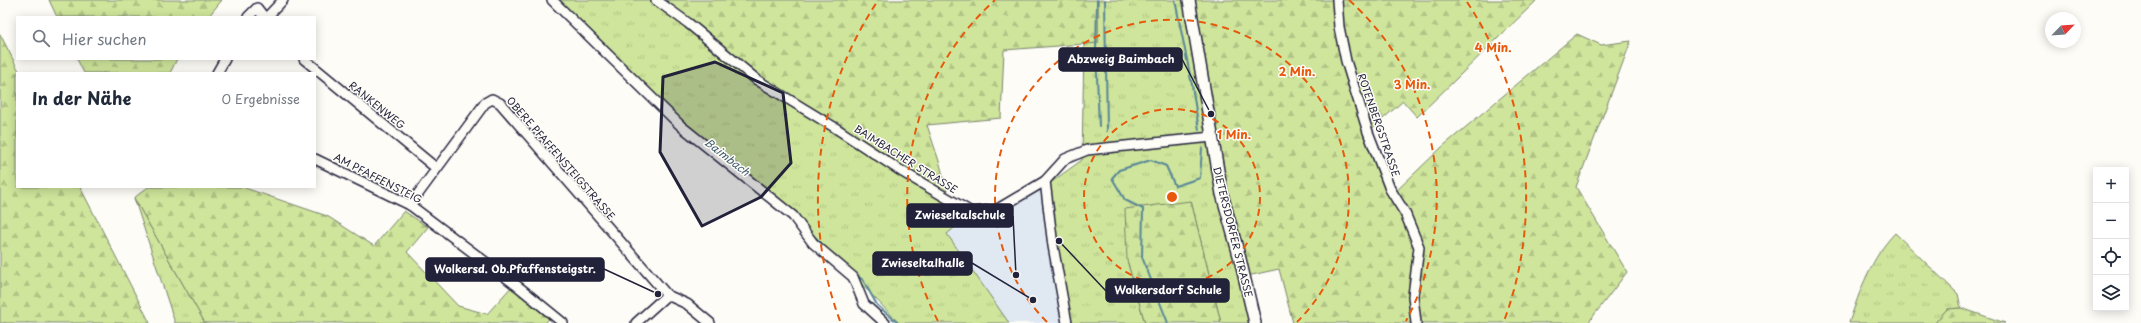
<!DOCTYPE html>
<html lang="de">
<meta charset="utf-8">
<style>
body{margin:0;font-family:"Playpen Sans",sans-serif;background:#f2f2f3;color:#1f2937}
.controls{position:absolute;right:12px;bottom:12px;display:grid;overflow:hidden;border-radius:0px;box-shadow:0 2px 10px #0003}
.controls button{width:36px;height:36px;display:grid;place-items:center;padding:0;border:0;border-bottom:1px solid #e0e1e3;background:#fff;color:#1f2937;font:20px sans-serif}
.compass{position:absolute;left:2045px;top:12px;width:36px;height:36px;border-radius:50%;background:#fff;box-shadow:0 2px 10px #0003;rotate:65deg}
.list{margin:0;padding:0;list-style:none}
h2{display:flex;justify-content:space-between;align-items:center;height:52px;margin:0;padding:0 16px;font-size:17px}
h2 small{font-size:13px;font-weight:400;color:#747a83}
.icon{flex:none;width:22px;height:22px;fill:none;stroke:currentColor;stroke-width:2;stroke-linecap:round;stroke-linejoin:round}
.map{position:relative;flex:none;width:2141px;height:323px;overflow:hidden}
.search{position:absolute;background:#fff;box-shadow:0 2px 10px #0003;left:16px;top:16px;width:300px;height:44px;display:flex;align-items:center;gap:10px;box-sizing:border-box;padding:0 14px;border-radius:0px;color:#747a83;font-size:15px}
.panel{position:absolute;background:#fff;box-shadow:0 2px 10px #0003;left:16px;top:72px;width:300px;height:116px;border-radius:0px}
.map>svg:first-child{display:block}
.built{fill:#e0e8f1}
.grass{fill:url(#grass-tufts);stroke:#78846b}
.forest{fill:url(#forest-firs);stroke:#78846b}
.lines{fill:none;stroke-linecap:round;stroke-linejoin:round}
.stream{stroke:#578698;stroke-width:2}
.minor-casing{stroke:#22223b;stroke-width:12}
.tertiary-casing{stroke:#22223b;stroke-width:14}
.minor{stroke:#fdfcf7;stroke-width:9}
.tertiary{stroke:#fdfcf7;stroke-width:11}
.marked{fill:#22223b;fill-opacity:0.2;stroke:#22223b;stroke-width:3;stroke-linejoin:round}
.ring{fill:none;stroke:#e8590c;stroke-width:2;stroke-dasharray:7 5}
.labels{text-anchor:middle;stroke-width:3;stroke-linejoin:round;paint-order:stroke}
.street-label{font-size:10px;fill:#22223b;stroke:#fdfcf7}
.water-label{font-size:11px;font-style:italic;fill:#415c71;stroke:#fdfcf7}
.centre{fill:#e8590c;stroke:#fdfcf7;stroke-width:2}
.ring-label{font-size:12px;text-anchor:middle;font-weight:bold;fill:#e8590c;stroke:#fdfcf7;stroke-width:3;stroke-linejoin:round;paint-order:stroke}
.leader{fill:none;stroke:#22223b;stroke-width:1.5}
.callout-dot{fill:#22223b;stroke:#fdfcf7;stroke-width:1.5}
.callout{fill:#22223b;stroke:#22223b;stroke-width:1.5}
.callout-label{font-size:11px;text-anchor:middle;font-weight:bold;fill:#fff}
</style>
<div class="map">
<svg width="2141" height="323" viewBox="0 0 2141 323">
<defs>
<pattern id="grass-tufts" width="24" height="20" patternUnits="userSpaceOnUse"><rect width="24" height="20" fill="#cfe59b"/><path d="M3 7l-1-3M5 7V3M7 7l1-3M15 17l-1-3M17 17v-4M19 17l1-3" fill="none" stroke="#b1c486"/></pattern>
<pattern id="forest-firs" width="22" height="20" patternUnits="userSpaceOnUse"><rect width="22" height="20" fill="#cfe59b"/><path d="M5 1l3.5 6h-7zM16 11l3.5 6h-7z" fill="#b1c486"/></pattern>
</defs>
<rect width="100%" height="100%" fill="#fdfcf7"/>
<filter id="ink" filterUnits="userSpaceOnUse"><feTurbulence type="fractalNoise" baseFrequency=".025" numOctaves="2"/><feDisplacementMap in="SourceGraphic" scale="8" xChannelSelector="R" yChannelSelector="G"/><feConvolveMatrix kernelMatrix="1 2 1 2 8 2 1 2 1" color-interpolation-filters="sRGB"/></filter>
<g filter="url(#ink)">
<!-- built -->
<path class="built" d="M 1043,188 L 1065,323 L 1009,323 L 947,234 L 968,216 L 995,212 Z"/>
<!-- grass -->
<g class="grass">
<path d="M 551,0 L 661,0 L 951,207 L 968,216 L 947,234 L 1009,323 L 899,323 L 842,264 L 767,192 L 681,128 Z"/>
<path d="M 1098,0 L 1192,0 L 1256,323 L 1221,323 L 1191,201 L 1127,260 L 1145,323 L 1065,323 L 1043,188 L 1082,160 L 1084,44 L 1098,43 Z"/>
<path d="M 134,198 L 205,323 L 175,323 Z"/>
<path d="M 1895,233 L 1958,294 L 1961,308 L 1947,309 L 1935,323 L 1849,323 C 1860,290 1871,258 1895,233 Z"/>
</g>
<!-- forest -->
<g class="forest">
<path d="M 49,0 L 222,0 L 208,17 L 57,17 Z"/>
<path d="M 661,0 L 1098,0 L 1098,43 L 1004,50 L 1001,118 L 927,125 L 940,164 L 951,207 L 900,169 L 760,77 Z"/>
<path d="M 1192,0 L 1537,0 L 1417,117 L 1403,101 L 1366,134 L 1392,195 L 1442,147 L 1577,34 L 1601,45 L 1631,41 L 1576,187 L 1627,272 L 1588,323 L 1293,323 L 1279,269 L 1247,276 L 1227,195 Z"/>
<path d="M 0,34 L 20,73 L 17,73 L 17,187 L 80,187 L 150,323 L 0,323 Z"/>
<path d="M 77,59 L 177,59 L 170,73 L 84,73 Z"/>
<path d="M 148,187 L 242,187 L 327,216 L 374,246 L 404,211 L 428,227 L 407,252 L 458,306 L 487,314 L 513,285 L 551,317 L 545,323 L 205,323 L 134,198 Z"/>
<path d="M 1191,201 L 1221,323 L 1145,323 L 1127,260 L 1125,209 Z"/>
<path d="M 1961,308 L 2005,323 L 1935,323 L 1947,309 Z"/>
</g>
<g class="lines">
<!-- stream -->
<g class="stream">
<path d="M 1097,0 L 1096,51 L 1099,126"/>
<path d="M 1105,0 L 1107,131"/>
<path d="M 1175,0 L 1192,85 L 1199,130"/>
<path d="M 809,231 L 827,249"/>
<path d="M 856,275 L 863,280 L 877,305 L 898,323"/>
<path d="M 1168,323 L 1142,257 L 1143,209 L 1125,200 L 1112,178 L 1119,170 L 1151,160 L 1166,166 L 1175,186 L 1200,178 L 1202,148"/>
</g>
<defs>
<g id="minor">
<path d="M 552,0 L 681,126 L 793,216 L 813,243 L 853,277 L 864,304 L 885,323"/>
<path d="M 656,0 L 688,23 L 757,80 L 834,127 L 901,171 L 971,212 L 996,210 L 1045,181 L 1065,159 L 1087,150 L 1212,137"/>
<path d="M 1337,0 L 1339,27 L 1346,61 L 1368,132 L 1390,189 L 1405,213 L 1419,247 L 1413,296 L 1416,323"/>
<path d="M 248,17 L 257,8 L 264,17"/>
<path d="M 267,17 L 283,0"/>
<path d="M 304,59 L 436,168"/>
<path d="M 217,73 L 225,59"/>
<path d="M 315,159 L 410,205 L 520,288 L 563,323"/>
<path d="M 1045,181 L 1053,246 L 1067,323"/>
<path d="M 410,205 L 485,103 L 492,99 L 500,103 L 667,295 L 687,304 L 710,323"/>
<path d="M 636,323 L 667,295"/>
</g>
<path id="tertiary" d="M 1189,0 L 1222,194 L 1240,259 L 1255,323"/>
</defs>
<!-- minor casing -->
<use href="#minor" class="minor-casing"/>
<!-- tertiary casing -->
<use href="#tertiary" class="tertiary-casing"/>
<!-- minor -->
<use href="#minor" class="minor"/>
<!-- tertiary -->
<use href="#tertiary" class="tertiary"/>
</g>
</g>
<!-- marked area -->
<path class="marked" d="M 715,62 L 783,93 L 791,163 L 761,197 L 702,226 L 660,152 L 663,77 Z"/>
<!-- distance rings -->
<g class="ring">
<circle cx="1172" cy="197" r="88"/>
<path d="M1047 322A177 177 0 1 1 1297 322"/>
<path d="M938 321A265 265 0 0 1 995 0M1349 0A265 265 0 0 1 1406 321"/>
<path d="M840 321A354 354 0 0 1 877 2M1467 2A354 354 0 0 1 1504 321"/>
</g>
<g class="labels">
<!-- street labels -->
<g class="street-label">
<text transform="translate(377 105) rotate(39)" y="4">RANKENWEG</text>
<text transform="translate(1379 125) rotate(71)" y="4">ROTENBERGSTRASSE</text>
<text transform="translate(561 158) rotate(49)" y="4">OBERE PFAFFENSTEIGSTRASSE</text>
<text transform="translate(906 159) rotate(32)" y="4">BAIMBACHER STRASSE</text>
<text transform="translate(378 178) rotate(27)" y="4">AM PFAFFENSTEIG</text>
<text transform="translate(1233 232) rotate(76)" y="4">DIETERSDORFER STRASSE</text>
</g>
<!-- water labels -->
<g class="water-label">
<text transform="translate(727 157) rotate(38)" y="4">Baimbach</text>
</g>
</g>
<circle cx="1172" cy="197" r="6" class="centre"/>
<g class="ring-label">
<text x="1493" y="52">4 Min.</text>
<text x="1297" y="76">2 Min.</text>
<text x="1412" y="89">3 Min.</text>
<text x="1234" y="139">1 Min.</text>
</g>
<!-- callouts -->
<path class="leader" d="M1211 114L1182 59M1016 275L1013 216M1033 300L972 263M658 294L604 269M1059 241L1106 291"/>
<g class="callout-dot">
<circle cx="1211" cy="114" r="4"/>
<circle cx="1016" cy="275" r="4"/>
<circle cx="1033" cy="300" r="4"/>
<circle cx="658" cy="294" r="4"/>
<circle cx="1059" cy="241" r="4"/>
</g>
<g class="callout">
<rect x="1059" y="48" width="123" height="23" rx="4"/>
<rect x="907" y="204" width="106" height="23" rx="4"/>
<rect x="873" y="252" width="99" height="23" rx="4"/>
<rect x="426" y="258" width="178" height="23" rx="4"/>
<rect x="1106" y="279" width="123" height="23" rx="4"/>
</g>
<g class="callout-label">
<text x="1121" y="63">Abzweig Baimbach</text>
<text x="960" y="219">Zwieseltalschule</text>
<text x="923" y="267">Zwieseltalhalle</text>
<text x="515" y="273">Wolkersd. Ob.Pfaffensteigstr.</text>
<text x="1168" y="294">Wolkersdorf Schule</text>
</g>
</svg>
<div class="controls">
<button>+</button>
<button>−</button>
<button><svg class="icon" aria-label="locate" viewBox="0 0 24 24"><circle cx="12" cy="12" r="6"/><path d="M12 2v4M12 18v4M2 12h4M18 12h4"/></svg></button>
<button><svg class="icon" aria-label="layers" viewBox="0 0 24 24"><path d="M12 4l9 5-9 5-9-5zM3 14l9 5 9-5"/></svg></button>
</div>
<svg class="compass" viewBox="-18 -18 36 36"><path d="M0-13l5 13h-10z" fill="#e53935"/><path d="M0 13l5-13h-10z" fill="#747a83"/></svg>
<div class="search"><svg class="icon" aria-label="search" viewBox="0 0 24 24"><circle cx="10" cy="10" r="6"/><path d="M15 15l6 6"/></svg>Hier suchen</div>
<section class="panel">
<h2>In der Nähe<small>0 Ergebnisse</small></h2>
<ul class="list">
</ul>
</section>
</div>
